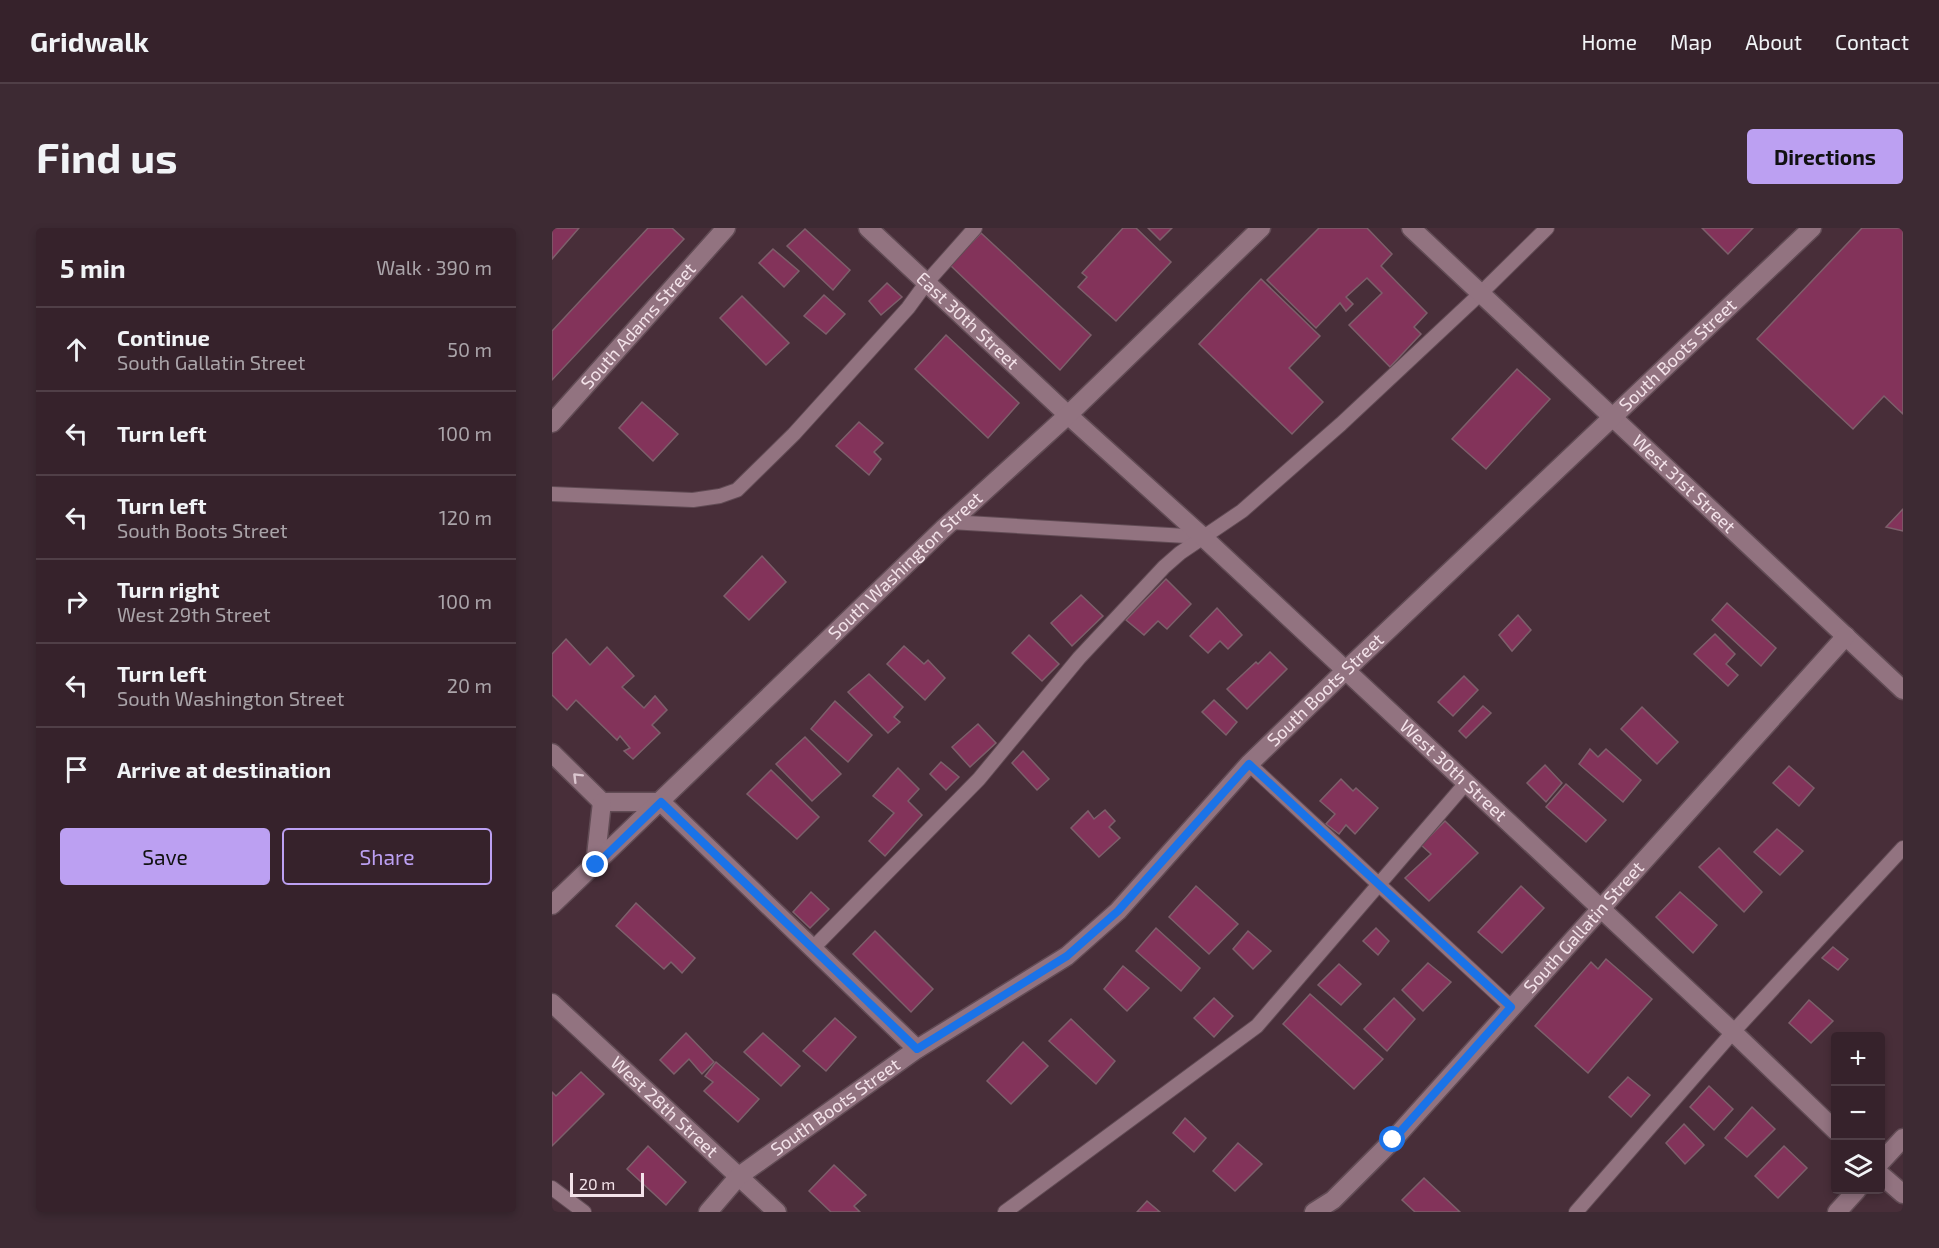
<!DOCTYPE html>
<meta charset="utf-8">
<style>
body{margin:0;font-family:"Exo 2",sans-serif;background:#3d2a33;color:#f1f3f6}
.controls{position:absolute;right:18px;bottom:18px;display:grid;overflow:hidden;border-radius:6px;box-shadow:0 3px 9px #0003}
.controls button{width:54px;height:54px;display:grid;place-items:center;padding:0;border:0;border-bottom:2px solid #503f47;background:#36222b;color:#f1f3f6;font:30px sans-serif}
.scale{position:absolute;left:18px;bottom:15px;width:74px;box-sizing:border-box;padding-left:6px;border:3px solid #f3e2e9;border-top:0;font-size:16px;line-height:21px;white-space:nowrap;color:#f3e2e9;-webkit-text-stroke:4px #482e39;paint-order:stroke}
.stop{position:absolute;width:18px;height:18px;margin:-14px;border:4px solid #1a73e8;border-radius:50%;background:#fff}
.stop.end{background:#1a73e8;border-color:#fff;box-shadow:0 2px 6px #0008}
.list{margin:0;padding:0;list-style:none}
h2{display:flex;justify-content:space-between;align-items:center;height:78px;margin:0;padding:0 24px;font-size:26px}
h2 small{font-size:20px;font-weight:400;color:#aaa4a9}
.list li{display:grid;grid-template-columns:39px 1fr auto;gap:18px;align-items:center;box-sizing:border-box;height:84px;padding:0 24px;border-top:2px solid #503f47}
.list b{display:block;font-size:22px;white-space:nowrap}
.list p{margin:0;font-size:20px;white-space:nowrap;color:#aaa4a9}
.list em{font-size:20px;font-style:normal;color:#aaa4a9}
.actions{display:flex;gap:12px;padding:18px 24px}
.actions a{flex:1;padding:14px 0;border:2px solid #bca0f2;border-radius:6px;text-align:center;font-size:21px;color:#bca0f2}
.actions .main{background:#bca0f2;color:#111}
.icon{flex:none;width:33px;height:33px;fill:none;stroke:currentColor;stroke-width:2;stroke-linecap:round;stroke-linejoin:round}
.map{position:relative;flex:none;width:1351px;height:984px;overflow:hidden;border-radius:6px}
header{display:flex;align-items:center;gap:36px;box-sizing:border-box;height:84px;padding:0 30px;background:#36222b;border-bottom:2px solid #503f47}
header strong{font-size:28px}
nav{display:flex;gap:33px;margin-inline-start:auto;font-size:21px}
.intro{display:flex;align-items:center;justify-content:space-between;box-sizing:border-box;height:144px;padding:0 36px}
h1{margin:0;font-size:42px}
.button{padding:15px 27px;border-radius:6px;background:#bca0f2;color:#111;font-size:21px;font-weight:700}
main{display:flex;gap:36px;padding:0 36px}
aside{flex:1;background:#36222b;border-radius:6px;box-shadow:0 3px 9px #0003}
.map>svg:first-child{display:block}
.building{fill:#83335a;stroke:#7d5f6b;stroke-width:1.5}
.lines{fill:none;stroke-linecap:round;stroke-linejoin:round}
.service-casing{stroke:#614b54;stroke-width:16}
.minor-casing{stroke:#614b54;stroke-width:21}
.tertiary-casing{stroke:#614b54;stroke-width:21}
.secondary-casing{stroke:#614b54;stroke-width:21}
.service{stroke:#927380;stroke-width:14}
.minor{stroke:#927380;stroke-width:18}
.tertiary{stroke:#927380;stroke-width:18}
.secondary{stroke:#927380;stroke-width:18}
.oneway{stroke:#dbc6cf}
.route{stroke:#1a73e8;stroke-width:8}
.labels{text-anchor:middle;stroke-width:4.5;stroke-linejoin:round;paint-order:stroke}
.street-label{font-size:18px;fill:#f3e2e9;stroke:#482e39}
</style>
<header>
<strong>Gridwalk</strong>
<nav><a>Home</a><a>Map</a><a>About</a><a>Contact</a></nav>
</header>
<div class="intro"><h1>Find us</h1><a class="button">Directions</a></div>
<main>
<aside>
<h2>5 min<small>Walk · 390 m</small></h2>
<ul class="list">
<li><svg class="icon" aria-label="ahead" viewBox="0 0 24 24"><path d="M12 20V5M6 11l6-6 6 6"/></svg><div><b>Continue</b><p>South Gallatin Street</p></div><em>50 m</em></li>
<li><svg class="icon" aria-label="left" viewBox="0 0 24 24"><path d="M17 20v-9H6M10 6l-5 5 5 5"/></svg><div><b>Turn left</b></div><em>100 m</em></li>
<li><svg class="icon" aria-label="left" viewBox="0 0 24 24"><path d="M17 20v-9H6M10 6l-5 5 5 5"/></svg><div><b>Turn left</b><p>South Boots Street</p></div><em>120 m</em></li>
<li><svg class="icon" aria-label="right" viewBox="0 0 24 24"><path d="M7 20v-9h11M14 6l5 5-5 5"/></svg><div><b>Turn right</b><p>West 29th Street</p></div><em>100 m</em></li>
<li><svg class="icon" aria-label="left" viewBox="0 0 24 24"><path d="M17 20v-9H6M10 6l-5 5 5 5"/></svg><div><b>Turn left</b><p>South Washington Street</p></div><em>20 m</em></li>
<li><svg class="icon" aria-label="arrive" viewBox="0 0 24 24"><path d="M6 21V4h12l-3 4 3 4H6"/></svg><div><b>Arrive at destination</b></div></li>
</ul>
<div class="actions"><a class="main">Save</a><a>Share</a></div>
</aside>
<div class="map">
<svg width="1351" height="984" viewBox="0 0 1351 984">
<rect width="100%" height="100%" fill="#482e39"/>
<!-- building -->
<g class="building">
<path d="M 0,0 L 27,0 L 0,31 Z"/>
<path d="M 96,0 L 120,0 L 132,11 L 0,152 L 0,103 Z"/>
<path d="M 571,0 L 584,0 L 619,34 L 564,93 L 526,59 L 535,49 L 530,45 Z"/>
<path d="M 596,0 L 620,0 L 608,12 Z"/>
<path d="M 767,0 L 815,0 L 840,26 L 829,38 L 875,85 L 862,99 L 869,106 L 838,139 L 797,97 L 830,65 L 815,50 L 794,69 L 801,76 L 794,83 L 788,75 L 764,100 L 715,52 Z"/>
<path d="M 1150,0 L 1201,0 L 1176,26 Z"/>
<path d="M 1310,0 L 1351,0 L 1351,186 L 1332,168 L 1301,201 L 1205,111 Z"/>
<path d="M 253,1 L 298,42 L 281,62 L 235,18 Z"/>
<path d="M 429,5 L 539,107 L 508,142 L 398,37 Z"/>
<path d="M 221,21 L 247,43 L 232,59 L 207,35 Z"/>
<path d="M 709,51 L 768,108 L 737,140 L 771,174 L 740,206 L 647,116 Z"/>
<path d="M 335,55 L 350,69 L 329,87 L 317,73 Z"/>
<path d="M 272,67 L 293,86 L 274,106 L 252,88 Z"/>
<path d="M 190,68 L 237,115 L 214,137 L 168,90 Z"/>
<path d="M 394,107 L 467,175 L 436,210 L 363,141 Z"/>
<path d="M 965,141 L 998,171 L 934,241 L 900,211 Z"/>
<path d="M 90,174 L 126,206 L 101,233 L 67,200 Z"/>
<path d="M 307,194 L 331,215 L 322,224 L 329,231 L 317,247 L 284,218 Z"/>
<path d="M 1351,281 L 1351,303 L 1334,299 Z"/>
<path d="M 210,328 L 234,354 L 197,392 L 172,368 Z"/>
<path d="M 614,351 L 639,376 L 615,401 L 606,393 L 592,407 L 574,392 Z"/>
<path d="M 529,367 L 551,388 L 520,418 L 499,395 Z"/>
<path d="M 1175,375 L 1224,420 L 1209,438 L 1160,392 Z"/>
<path d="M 665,380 L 690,407 L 676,421 L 668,413 L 656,425 L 638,408 Z"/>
<path d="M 966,387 L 979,402 L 960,423 L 947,407 Z"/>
<path d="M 1163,406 L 1183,426 L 1174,436 L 1186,447 L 1176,458 L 1142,426 Z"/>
<path d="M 477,407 L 507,436 L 490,453 L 460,425 Z"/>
<path d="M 14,411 L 38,437 L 55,419 L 82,448 L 70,459 L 92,480 L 103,468 L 115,482 L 100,497 L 108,505 L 81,531 L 72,523 L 78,520 L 68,508 L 65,512 L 24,472 L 15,482 L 0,467 L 0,426 Z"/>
<path d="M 352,418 L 372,436 L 376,432 L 393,450 L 373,472 L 335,436 Z"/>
<path d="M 718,424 L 735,441 L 695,481 L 675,461 L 704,434 L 706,436 Z"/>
<path d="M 317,446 L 351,479 L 342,489 L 348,494 L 336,505 L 296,464 Z"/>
<path d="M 912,448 L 926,462 L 901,488 L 886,474 Z"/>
<path d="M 662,472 L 685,494 L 674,507 L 650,484 Z"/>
<path d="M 283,473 L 320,507 L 296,534 L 259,501 Z"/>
<path d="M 931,478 L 939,485 L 914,510 L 907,503 Z"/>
<path d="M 1090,479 L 1126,514 L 1105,536 L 1069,501 Z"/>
<path d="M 426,496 L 444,515 L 418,539 L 400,519 Z"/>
<path d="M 253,509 L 289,546 L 260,573 L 224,536 Z"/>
<path d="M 1038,521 L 1046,529 L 1054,521 L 1089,552 L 1071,574 L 1027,536 Z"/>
<path d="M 471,523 L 497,551 L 485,562 L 460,535 Z"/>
<path d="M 389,534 L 407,549 L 394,562 L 378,546 Z"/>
<path d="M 993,537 L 1010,555 L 994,574 L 975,555 Z"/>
<path d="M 1237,538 L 1262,560 L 1247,578 L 1221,555 Z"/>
<path d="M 346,540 L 367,561 L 356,573 L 370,587 L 333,628 L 317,613 L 342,585 L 321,568 Z"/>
<path d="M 219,542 L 267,589 L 245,611 L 195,566 Z"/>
<path d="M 789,551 L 801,563 L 804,560 L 826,580 L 803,606 L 794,597 L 787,606 L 774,596 L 783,586 L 768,573 Z"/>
<path d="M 1014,556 L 1054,592 L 1034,614 L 994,579 Z"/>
<path d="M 553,582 L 563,593 L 557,599 L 568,610 L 547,629 L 519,600 L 536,583 L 542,591 Z"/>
<path d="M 893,593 L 926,625 L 877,673 L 853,650 L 879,626 L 869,617 Z"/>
<path d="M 1225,601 L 1251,623 L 1228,647 L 1202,624 Z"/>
<path d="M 1167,620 L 1210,664 L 1192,684 L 1147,639 Z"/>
<path d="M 644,658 L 686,696 L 657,726 L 617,689 Z"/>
<path d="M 969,658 L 992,680 L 950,725 L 926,704 Z"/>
<path d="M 259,664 L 277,681 L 258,700 L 241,684 Z"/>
<path d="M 1128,664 L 1165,697 L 1141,725 L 1104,689 Z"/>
<path d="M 84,675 L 143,730 L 130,745 L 119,734 L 112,741 L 64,698 Z"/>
<path d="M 604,700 L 648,740 L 629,763 L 584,723 Z"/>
<path d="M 824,700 L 837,713 L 826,727 L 811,713 Z"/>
<path d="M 323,703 L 381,761 L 359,784 L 301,726 Z"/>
<path d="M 696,703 L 719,723 L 701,741 L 681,721 Z"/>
<path d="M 1281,719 L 1296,731 L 1286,742 L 1270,730 Z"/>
<path d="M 1054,731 L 1100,771 L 1036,845 L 983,798 L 1039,734 L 1046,741 Z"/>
<path d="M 876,735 L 899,754 L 871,783 L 850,762 Z"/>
<path d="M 787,736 L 809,756 L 789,777 L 766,757 Z"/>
<path d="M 571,738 L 597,760 L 575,783 L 552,761 Z"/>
<path d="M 758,766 L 831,831 L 802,861 L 731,796 Z"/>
<path d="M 662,770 L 681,788 L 662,809 L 642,790 Z"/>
<path d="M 842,770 L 863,791 L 835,823 L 812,801 Z"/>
<path d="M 1257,772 L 1281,793 L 1259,815 L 1237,795 Z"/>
<path d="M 283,790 L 304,809 L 274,843 L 251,823 Z"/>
<path d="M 519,791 L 563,833 L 544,856 L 497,813 Z"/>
<path d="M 134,805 L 162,834 L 150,846 L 137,831 L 122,846 L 108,832 Z"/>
<path d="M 211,805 L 248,838 L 229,858 L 192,824 Z"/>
<path d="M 471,814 L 496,838 L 459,876 L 435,853 Z"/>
<path d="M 164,834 L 207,871 L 186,894 L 152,863 L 161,854 L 153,848 Z"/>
<path d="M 29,844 L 52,866 L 0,918 L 0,864 L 4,868 Z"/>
<path d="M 1076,849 L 1098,867 L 1079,889 L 1057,869 Z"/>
<path d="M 1157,858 L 1181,881 L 1162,902 L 1138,879 Z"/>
<path d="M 1200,879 L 1223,901 L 1195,929 L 1173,910 Z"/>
<path d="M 633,890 L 654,910 L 642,924 L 621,905 Z"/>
<path d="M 1132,896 L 1152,917 L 1133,936 L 1114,915 Z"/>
<path d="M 686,915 L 710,936 L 683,963 L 661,943 Z"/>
<path d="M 96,918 L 134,954 L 114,977 L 75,941 Z"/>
<path d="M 1232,918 L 1255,940 L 1226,970 L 1203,948 Z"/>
<path d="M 282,937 L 314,967 L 302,978 L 308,984 L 279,984 L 257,963 Z"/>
<path d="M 872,950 L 908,984 L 863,984 L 850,972 Z"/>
<path d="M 595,973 L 608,984 L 585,984 Z"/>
</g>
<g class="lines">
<defs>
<g id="service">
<path d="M 0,266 L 141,272 L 168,268 L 185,262 L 242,206 L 356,80 L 375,54 L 423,0"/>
<path d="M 398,294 L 651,309"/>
<path d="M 697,536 L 959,779"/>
<path d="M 261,720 L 427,551 L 527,430 L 612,339 L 628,325 L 690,283 L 789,196 L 928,66 L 995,0"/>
<path d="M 0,960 L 32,984"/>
<path d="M 453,984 L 705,798 L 914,555"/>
<path d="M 1024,984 L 1181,804 L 1351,620"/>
</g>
<g id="minor">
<path id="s1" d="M 316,0 L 516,187 L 651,309 L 1181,804 L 1284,903"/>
<path id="s2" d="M 859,0 L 1351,462"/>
<path d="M 109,574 L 365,821"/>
<path id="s3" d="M 0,775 L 225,984"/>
<path d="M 1328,935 L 1351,910"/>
<path d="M 1328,946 L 1351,966"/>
<path id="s4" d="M 156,984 L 187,948 L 365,821 L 515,728 L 566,683 L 697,536 L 794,442 L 1260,0"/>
<path id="s5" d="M 762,984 L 781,972 L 841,912 L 1294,408"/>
<path d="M 1285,984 L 1305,962"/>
</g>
<g id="tertiary">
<path id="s6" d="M 0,195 L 174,0"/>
</g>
<g id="secondary">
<path d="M 0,525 L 50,574 L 109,574"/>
<path d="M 43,637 L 50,574"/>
<path id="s7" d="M 0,677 L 391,301 L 516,187 L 709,0"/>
</g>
</defs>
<!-- service casing -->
<use href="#service" class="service-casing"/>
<!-- minor casing -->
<use href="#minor" class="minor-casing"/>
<!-- tertiary casing -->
<use href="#tertiary" class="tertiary-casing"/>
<!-- secondary casing -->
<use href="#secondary" class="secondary-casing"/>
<!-- service -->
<use href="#service" class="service"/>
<!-- minor -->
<use href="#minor" class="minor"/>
<!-- tertiary -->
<use href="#tertiary" class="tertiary"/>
<!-- secondary -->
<use href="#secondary" class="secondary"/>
</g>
<!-- one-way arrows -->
<defs><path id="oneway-chevron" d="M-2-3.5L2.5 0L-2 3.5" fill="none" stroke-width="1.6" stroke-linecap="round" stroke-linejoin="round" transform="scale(1.5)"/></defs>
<use class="oneway" href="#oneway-chevron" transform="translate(25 549) rotate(-135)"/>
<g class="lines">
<!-- route -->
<path class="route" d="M 44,637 L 109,574 L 365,821 L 515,728 L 566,683 L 697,536 L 959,779 L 841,912"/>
</g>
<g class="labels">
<!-- street labels -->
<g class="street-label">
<text dy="6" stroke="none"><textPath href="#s1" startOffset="136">East 30th Street</textPath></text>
<text dy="6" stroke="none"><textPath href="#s6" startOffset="130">South Adams Street</textPath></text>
<text dy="6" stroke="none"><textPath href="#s4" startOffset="1300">South Boots Street</textPath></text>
<text dy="6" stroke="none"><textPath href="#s2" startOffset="374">West 31st Street</textPath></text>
<text dy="6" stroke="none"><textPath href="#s7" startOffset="490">South Washington Street</textPath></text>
<text dy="6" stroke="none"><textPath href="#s4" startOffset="814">South Boots Street</textPath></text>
<text dy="6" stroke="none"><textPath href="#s1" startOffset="798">West 30th Street</textPath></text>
<text dy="6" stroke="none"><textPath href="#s5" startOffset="393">South Gallatin Street</textPath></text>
<text dy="6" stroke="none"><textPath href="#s3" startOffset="153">West 28th Street</textPath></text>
<text dy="6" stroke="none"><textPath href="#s4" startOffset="166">South Boots Street</textPath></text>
</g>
</g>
</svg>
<div class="controls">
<button>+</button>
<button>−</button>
<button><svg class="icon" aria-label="layers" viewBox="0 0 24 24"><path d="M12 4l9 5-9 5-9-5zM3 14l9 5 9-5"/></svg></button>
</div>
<div class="scale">20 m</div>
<div class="stop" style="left:841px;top:912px"></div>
<div class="stop end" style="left:44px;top:637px"></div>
</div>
</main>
